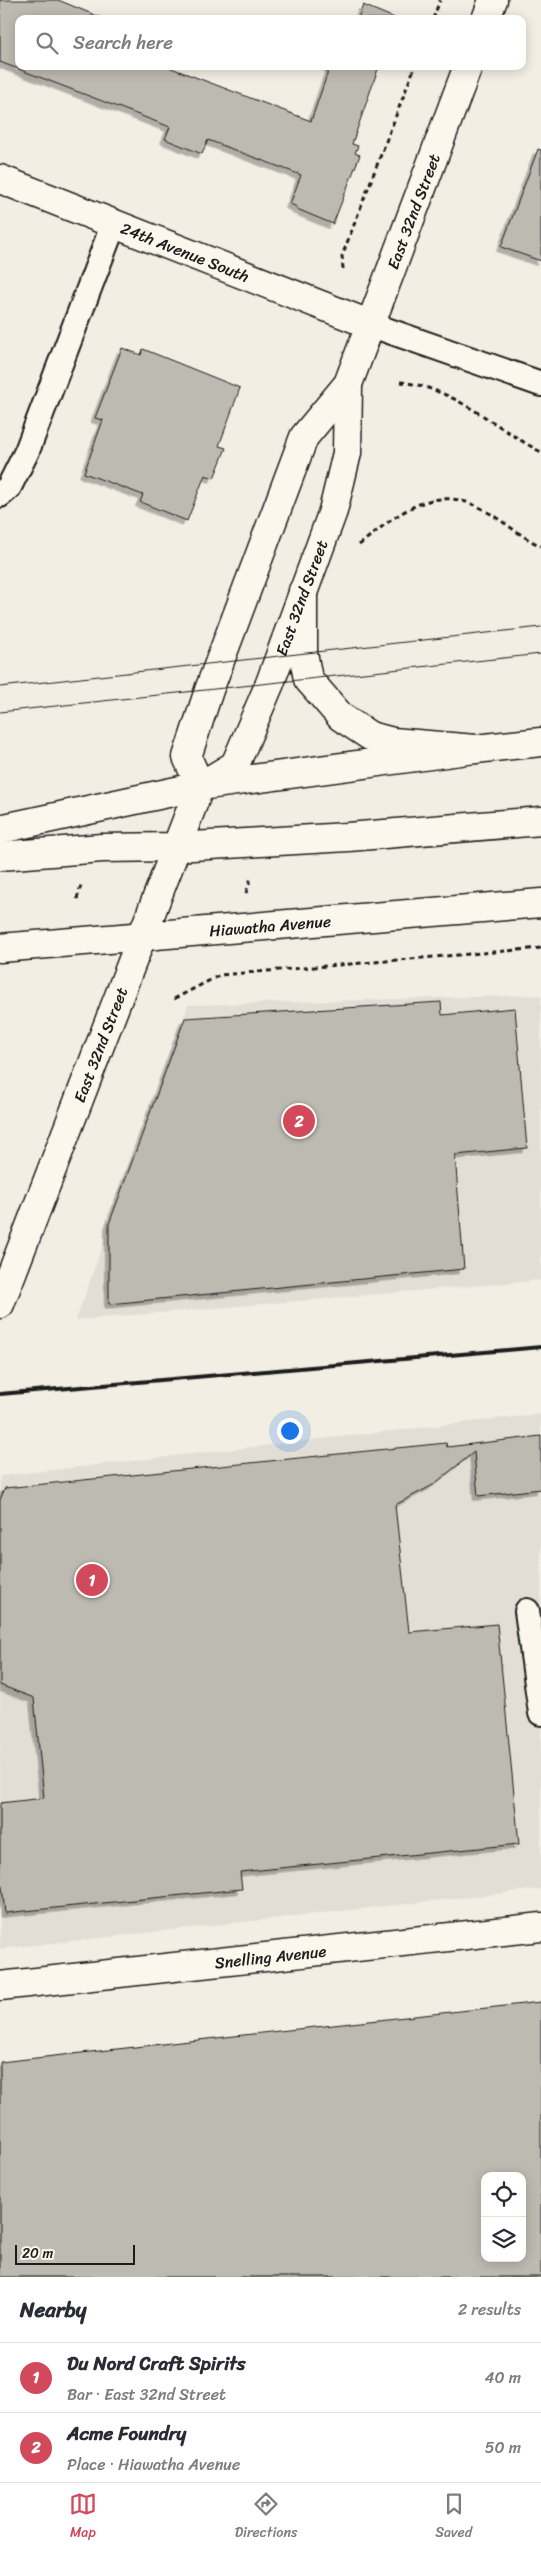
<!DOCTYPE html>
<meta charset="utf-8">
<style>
body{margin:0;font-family:Sriracha,sans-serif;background:#f7f7f7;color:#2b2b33}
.controls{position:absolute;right:15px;bottom:15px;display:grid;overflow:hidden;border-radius:10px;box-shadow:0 2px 12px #0003}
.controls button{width:45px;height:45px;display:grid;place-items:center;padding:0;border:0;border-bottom:1px solid #e1e1e2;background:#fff;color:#2b2b33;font:25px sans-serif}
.scale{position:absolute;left:15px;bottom:12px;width:120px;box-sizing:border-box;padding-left:5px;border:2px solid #1c1c1c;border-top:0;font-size:14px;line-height:18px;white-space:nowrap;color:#1c1c1c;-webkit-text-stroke:4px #fbf7ec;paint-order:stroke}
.you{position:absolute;left:289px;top:1430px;width:18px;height:18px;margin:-12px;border:4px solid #fff;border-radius:50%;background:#1a73e8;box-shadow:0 0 0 8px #1a73e833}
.badge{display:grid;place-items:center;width:32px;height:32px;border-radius:50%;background:#d1495b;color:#fff;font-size:16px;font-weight:700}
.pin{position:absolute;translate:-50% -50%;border:2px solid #fff;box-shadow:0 1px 5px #0006}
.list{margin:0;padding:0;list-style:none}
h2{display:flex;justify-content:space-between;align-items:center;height:65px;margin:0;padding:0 20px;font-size:21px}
h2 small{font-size:16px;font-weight:400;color:#7c7c81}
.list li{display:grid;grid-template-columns:32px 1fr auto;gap:15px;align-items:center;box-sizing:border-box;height:70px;padding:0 20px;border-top:1px solid #e1e1e2}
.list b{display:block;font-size:19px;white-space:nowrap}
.list p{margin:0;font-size:16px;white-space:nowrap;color:#7c7c81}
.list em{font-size:16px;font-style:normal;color:#7c7c81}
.icon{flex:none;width:28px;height:28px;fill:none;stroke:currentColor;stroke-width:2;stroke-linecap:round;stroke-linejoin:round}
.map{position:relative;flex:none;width:541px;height:2277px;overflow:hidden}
.search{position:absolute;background:#fff;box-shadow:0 2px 12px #0003;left:15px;right:15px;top:15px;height:55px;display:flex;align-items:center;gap:12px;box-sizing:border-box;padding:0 18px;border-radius:10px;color:#7c7c81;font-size:19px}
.sheet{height:205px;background:#fff}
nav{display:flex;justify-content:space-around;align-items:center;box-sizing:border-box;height:70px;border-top:1px solid #e1e1e2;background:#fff;font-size:14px;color:#7c7c81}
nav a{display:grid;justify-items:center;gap:2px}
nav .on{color:#d1495b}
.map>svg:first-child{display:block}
.built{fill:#e2ded5}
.building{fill:#bdbab1;stroke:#1c1c1c;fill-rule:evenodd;filter:url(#shadow)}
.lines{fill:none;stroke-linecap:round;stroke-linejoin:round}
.service-casing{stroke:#1c1c1c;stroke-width:28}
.minor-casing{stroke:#1c1c1c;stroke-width:31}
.tertiary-casing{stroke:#1c1c1c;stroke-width:31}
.primary-casing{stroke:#1c1c1c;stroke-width:31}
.trunk-casing{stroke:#1c1c1c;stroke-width:31}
.path{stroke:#1c1c1c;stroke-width:3;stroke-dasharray:5 4;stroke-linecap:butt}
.service{stroke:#fbf7ec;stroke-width:24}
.minor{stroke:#fbf7ec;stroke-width:28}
.tertiary{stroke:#fbf7ec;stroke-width:28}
.primary{stroke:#fbf7ec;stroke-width:28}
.trunk{stroke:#fbf7ec;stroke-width:28}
.tram{stroke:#1c1c1c;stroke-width:1}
.rail{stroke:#1c1c1c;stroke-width:4}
.labels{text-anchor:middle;stroke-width:4;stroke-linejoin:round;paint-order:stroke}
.street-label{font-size:16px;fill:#1c1c1c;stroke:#fbf7ec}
</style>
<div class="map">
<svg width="541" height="2277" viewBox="0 0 541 2277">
<defs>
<filter id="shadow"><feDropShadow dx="-4.5" dy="4.5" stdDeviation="0" flood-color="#0004"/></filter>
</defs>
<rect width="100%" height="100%" fill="#f2eee4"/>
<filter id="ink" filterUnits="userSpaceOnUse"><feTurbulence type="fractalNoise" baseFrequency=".02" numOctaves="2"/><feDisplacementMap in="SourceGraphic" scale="10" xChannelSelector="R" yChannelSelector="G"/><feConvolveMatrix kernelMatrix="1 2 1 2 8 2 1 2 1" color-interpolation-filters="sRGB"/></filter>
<g filter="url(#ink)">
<!-- built -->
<g class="built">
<path d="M 541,995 L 541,1280 L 76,1320 L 188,1005 Z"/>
<path d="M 541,1414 L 541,1889 L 0,1949 L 0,1476 Z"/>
</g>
<!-- building -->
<g class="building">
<path d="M 0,0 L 58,0 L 102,18 L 19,19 L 19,66 L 166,66 L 311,121 L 330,66 L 379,66 L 352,144 L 358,146 L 355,153 L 360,155 L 333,224 L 297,209 L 297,207 L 290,204 L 301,175 L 208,140 L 202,154 L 165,139 L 170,127 L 0,62 Z"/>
<path d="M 363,5 L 397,19 L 358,19 Z"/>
<path d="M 538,149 L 541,150 L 541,261 L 501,247 Z"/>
<path d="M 122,348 L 141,355 L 143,349 L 240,388 L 219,446 L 226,448 L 214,478 L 205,475 L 187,521 L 140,502 L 143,495 L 84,473 L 103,420 L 95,418 Z"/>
<path d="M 441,1002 L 442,1015 L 515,1008 L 527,1148 L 455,1155 L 464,1269 L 109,1304 L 109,1224 L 185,1018 Z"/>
<path d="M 541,1436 L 541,1489 L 478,1496 L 474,1452 L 433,1485 L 395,1505 L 409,1632 L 497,1624 L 519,1844 L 240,1872 L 242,1889 L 5,1913 L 0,1868 L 0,1803 L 44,1798 L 34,1698 L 0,1685 L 0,1500 L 5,1488 L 446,1443 L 447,1447 Z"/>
<path d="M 541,2002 L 541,2277 L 0,2277 L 0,2062 ZM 485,2176 L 522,2176 L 522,2258 L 485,2258 Z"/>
</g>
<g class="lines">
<defs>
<g id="service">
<path d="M 369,324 L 541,384"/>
<path d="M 0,495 L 9,487 L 27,451 L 114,223"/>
<path d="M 527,1611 L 541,1713"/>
</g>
<g id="minor">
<path id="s1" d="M 0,179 L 369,324"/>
<path id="s2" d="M 0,1986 L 541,1927"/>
</g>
<g id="tertiary">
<path d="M 486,19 L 493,0"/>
<path id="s3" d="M 200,786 L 187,757 L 209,690 L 304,437 L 348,384 L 468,66"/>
<path id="s4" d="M 0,1304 L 200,786 L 235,765 L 270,683 L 333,511 L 347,453 L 348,384"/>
</g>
<path id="primary" d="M 303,591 L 303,653 L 308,679 L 341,717 L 370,736 L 393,742 L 475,749 L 541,742"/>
<g id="trunk">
<path d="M 0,829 L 200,786 L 475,749"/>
<path d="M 0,856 L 102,848 L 175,847 L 348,837 L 541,821"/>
<path id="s5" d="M 0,948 L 541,903"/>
</g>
</defs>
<!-- service casing -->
<use href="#service" class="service-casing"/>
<!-- minor casing -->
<use href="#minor" class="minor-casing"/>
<!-- tertiary casing -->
<use href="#tertiary" class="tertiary-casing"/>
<!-- primary casing -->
<use href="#primary" class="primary-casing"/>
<!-- trunk casing -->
<use href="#trunk" class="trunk-casing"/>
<!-- path -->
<g class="path">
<path d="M 433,19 L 440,0"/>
<path d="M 343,269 L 342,256 L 415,66"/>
<path d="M 400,382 C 453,387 496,428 541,452"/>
<path d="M 359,545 C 398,514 434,480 486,511 C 505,522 521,537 541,546"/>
<path d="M 246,893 L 251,877"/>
<path d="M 77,899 L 81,885"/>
<path d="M 174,999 L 220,975 L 541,948"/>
</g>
<!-- service -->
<use href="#service" class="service"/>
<!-- minor -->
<use href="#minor" class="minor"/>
<!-- tertiary -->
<use href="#tertiary" class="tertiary"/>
<!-- primary -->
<use href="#primary" class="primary"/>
<!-- trunk -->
<use href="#trunk" class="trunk"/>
<!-- tram -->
<g class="tram">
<path d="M 0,687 L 541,627"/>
<path d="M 0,712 L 541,654"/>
</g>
<!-- rail -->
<path class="rail" d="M 0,1394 L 541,1347"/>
</g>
</g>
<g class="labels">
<!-- street labels -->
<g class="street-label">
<text dy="6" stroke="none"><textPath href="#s3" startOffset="626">East 32nd Street</textPath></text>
<text dy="6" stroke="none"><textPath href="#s1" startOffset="199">24th Avenue South</textPath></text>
<text dy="6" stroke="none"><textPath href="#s4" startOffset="776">East 32nd Street</textPath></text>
<text dy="6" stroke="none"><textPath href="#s5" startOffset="271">Hiawatha Avenue</textPath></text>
<text dy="6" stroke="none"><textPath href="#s4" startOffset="278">East 32nd Street</textPath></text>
<text dy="6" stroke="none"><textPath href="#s2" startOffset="272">Snelling Avenue</textPath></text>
</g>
</g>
</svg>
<div class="controls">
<button><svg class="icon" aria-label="locate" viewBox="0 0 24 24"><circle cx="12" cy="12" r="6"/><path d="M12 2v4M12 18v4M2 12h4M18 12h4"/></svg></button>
<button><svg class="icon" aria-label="layers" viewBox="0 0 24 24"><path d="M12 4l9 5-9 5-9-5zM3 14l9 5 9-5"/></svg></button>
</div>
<div class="scale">20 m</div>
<div class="you"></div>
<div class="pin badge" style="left:92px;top:1580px">1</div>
<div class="pin badge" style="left:299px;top:1121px">2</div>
<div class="search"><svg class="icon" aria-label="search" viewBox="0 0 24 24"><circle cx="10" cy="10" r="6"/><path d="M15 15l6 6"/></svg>Search here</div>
</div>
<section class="sheet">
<h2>Nearby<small>2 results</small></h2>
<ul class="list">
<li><span class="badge">1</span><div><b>Du Nord Craft Spirits</b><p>Bar · East 32nd Street</p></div><em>40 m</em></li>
<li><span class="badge">2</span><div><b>Acme Foundry</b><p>Place · Hiawatha Avenue</p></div><em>50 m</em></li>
</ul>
</section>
<nav>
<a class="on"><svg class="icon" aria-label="map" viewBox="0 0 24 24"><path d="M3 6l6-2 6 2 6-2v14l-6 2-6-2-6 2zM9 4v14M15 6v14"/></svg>Map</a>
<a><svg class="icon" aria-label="directions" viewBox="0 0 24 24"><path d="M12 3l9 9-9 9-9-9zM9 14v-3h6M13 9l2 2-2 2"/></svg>Directions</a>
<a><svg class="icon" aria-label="saved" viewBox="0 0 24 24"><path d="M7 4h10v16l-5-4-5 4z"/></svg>Saved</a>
</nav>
